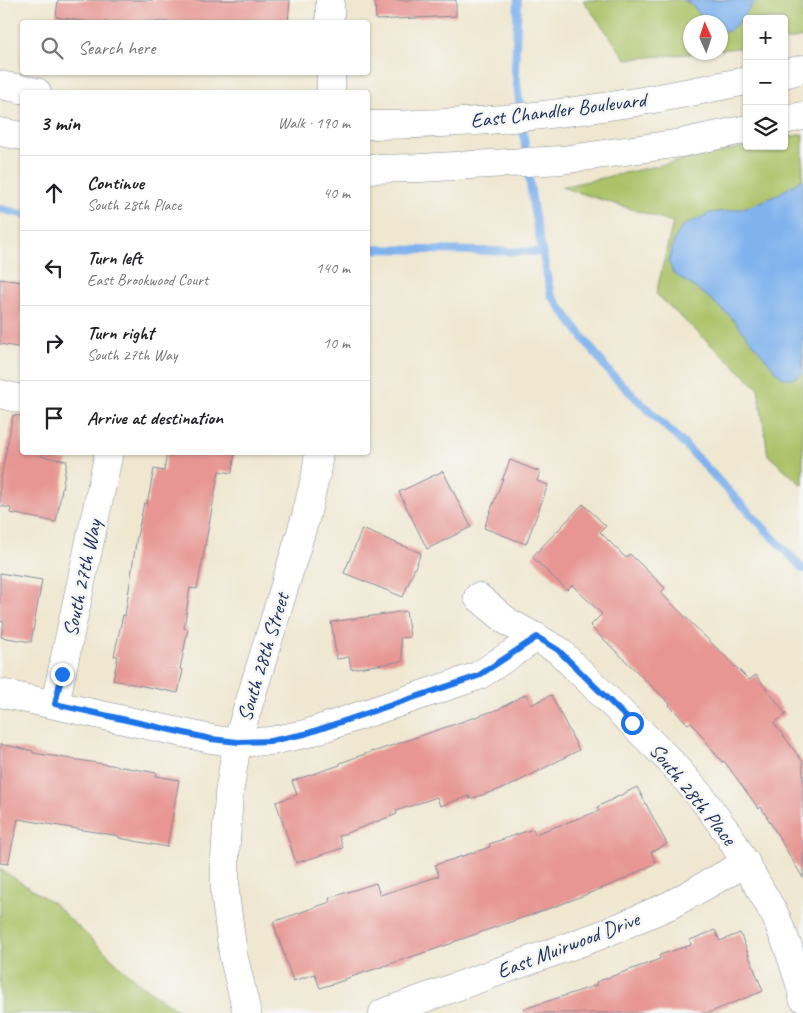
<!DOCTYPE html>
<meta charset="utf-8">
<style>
body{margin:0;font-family:Caveat,sans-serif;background:#f6f6f6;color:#202124}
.controls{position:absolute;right:15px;top:15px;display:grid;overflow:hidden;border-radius:5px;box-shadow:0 1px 4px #0004}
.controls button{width:45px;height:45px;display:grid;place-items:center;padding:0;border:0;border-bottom:1px solid #e0e0e0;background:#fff;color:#202124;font:25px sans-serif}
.compass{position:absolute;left:683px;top:15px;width:45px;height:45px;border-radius:50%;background:#fff;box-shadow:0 1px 4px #0004;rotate:357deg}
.stop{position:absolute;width:15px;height:15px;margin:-11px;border:4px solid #1a73e8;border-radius:50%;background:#fff}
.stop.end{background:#1a73e8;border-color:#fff;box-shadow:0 1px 5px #0008}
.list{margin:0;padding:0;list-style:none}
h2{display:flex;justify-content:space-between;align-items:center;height:65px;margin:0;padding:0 20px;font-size:21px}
h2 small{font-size:16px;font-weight:400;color:#757577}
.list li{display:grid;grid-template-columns:32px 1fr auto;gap:15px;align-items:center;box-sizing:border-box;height:75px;padding:0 20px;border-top:1px solid #e0e0e0}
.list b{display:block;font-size:19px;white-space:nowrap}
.list p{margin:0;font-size:16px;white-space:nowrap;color:#757577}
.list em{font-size:16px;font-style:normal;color:#757577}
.icon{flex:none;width:28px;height:28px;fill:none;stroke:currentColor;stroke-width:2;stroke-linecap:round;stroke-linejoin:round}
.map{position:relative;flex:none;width:803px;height:1013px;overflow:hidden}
.search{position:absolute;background:#fff;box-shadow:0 1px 4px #0004;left:20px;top:20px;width:350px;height:55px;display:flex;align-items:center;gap:12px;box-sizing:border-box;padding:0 18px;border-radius:5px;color:#757577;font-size:19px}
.panel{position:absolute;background:#fff;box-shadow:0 1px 4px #0004;left:20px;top:90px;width:350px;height:365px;border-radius:5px}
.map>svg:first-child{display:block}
.green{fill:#abc267;stroke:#637862}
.water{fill:#80b3ed;stroke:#4e71a6}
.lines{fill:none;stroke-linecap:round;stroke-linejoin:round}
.stream{stroke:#80b3ed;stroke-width:8}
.building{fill:#e79693}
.minor-casing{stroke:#858b97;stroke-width:29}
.tertiary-casing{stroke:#858b97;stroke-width:29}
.secondary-casing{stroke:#858b97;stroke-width:29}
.minor{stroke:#fff;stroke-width:28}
.tertiary{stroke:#fff;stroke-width:28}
.secondary{stroke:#fff;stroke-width:28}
.route{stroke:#1a73e8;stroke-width:6}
.labels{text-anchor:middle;stroke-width:5;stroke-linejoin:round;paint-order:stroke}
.street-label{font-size:21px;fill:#1b2f5e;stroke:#f6f6f2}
</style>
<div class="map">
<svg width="803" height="1013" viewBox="0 0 803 1013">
<rect width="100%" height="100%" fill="#f6f6f2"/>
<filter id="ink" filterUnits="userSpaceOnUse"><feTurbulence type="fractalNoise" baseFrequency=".02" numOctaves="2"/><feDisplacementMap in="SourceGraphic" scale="10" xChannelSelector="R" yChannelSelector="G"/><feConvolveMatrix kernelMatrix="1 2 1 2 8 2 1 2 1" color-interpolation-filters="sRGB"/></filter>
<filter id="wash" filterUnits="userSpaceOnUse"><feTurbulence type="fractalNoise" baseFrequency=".0096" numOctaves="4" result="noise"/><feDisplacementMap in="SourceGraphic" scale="20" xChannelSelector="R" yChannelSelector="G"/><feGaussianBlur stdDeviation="1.12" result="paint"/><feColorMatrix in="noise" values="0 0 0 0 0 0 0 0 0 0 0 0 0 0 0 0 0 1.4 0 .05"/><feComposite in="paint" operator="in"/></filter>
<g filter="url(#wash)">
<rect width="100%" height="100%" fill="#efe7d0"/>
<!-- green -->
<g class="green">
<path d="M 583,0 L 803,0 L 803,37 L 784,41 L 784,19 L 747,19 L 747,47 L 721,50 L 720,22 L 690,22 L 690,52 L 699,53 L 626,59 Z"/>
<path d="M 803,134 L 803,485 L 802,485 L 768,455 L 758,388 L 656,294 L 673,222 L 561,187 L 747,146 L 784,146 L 784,138 Z"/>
<path d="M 0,869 L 53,903 L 136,981 L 181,1013 L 0,1013 Z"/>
</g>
<!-- water -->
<g class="water">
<path d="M 683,0 L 756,0 L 739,22 L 729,31 L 721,31 L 720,22 L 707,22 L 691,4 Z"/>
<path d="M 803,179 L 803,373 C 796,379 789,379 781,377 L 731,317 L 704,294 L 673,273 L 669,262 L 674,240 L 683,226 L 710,213 L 729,211 L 751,206 L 775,196 Z"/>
</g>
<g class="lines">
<!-- stream -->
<g class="stream">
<path d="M 518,0 L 515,69 L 533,206 L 551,295 L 610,373 L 686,446 L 803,569"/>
<path d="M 0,209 L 22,214"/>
<path d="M 368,249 L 542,252"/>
</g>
</g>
<g id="blocks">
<!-- building -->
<g class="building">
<path d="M 58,0 L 290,0 L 288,22 L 89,22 L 56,17 Z"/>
<path d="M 375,0 L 456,0 L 456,16 L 376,20 Z"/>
<path d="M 0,279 L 22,282 L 22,348 L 0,344 Z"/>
<path d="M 13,415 L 22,416 L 22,452 L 42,452 L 41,456 L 67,461 L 56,522 L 10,513 L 11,508 L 0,506 L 0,482 Z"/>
<path d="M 167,452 L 235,452 L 232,473 L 219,471 L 197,589 L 190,588 L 184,628 L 188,629 L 180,669 L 183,670 L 178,693 L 113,680 L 118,656 L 114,656 L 123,615 L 125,616 L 136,542 L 144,503 L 147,504 L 154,469 L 164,471 Z"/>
<path d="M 510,460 L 540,472 L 537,481 L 548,485 L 526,544 L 484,528 Z"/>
<path d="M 443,471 L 471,527 L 427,549 L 399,492 Z"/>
<path d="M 583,504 L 606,526 L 600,532 L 626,558 L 630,554 L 665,588 L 661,593 L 749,680 L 756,675 L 786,714 L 774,723 L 803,762 L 803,878 L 761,807 L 759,809 L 724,761 L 722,762 L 691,722 L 688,724 L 669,705 L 670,704 L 590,626 L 602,614 L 572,585 L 567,590 L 532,557 Z"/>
<path d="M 362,529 L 421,553 L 403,597 L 344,573 Z"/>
<path d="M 0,573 L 42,580 L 31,642 L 1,637 L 4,622 L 0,621 Z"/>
<path d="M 406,611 L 410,637 L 400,638 L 403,661 L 351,669 L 349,657 L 337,659 L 331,622 Z"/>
<path d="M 526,694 L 531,705 L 551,695 L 579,750 L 510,786 L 470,799 L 469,796 L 440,806 L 437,797 L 396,811 L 397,814 L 339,836 L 343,848 L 296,863 L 276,802 L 297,795 L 292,781 L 340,765 L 340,763 L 373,751 L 373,752 L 499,709 Z"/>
<path d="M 0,744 L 33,751 L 33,753 L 117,766 L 157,773 L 156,776 L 179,780 L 167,847 L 119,838 L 119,836 L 18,819 L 8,864 L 0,863 Z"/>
<path d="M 637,787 L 667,844 L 651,852 L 656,863 L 618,882 L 559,905 L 453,942 L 453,943 L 345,979 L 345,980 L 320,988 L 315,974 L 293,981 L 273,922 L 330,902 L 329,898 L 376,883 L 380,895 L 439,876 L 435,865 L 490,847 L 489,844 L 533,829 L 535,834 L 599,811 L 597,807 Z"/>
<path d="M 715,930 L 720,941 L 740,933 L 763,991 L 708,1013 L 525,1013 L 524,1009 L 597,985 L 596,982 L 660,959 L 659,955 L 691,945 L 690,940 Z"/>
</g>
</g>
</g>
<g filter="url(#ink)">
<use href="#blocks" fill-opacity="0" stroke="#858b97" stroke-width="1"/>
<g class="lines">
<defs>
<g id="minor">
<path d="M 330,0 L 330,22"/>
<path d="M 331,72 L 331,92"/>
<path d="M 0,394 L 22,399"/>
<path d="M 478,597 L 508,622 L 558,650 L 671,762 L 702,798 L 729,835 L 775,915 L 788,947 L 800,984 L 803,998"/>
<path d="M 0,693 L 211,739 L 237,743 L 270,741 L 305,734 L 478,676 L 537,637"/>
<path d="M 55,704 L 109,452"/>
<path d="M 383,1013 L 601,935 L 670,905 L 746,863"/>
</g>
<path id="tertiary" d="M 247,1013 L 233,954 L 225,893 L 225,858 L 229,794 L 237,743 L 306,516 L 316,474 L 319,452"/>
<g id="secondary">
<path d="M 784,74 L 803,69"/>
<path d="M 0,85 L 37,92"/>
<path d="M 784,120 L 803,116"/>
<path d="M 368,125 C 451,125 534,118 616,105 C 660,99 703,89 747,81"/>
<path d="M 0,132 L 22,136"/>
<path d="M 368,169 L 420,168 L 562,160 L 681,143 L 747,129"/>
</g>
</defs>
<!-- minor casing -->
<use href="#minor" class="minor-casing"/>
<!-- tertiary casing -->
<use href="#tertiary" class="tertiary-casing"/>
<!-- secondary casing -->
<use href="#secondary" class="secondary-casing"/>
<!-- minor -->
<use href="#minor" class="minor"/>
<!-- tertiary -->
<use href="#tertiary" class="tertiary"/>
<!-- secondary -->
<use href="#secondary" class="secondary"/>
</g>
</g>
<g class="lines" filter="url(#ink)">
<!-- route -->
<path class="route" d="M 62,674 L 55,704 L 211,739 L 238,742 L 270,741 L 305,734 L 478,676 L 537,637 L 558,650 L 632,723"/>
</g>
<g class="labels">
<!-- street labels -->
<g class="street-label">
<text transform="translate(558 110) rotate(-7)" y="7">East Chandler Boulevard</text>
<text transform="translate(82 578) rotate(-78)" y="7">South 27th Way</text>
<text transform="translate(263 657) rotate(-73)" y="7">South 28th Street</text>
<text transform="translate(693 794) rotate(51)" y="7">South 28th Place</text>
<text transform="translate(568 945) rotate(-21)" y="7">East Muirwood Drive</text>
</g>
</g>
</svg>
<div class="controls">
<button>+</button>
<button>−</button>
<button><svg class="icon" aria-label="layers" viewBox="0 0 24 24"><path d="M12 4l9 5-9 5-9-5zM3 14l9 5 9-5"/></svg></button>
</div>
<svg class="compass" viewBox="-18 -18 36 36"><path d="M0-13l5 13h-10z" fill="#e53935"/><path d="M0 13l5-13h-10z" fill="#757577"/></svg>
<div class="stop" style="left:632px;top:723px"></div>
<div class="stop end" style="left:62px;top:674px"></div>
<div class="search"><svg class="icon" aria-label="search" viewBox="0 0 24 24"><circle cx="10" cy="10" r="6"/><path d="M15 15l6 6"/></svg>Search here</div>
<section class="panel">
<h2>3 min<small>Walk · 190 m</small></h2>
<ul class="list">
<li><svg class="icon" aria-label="ahead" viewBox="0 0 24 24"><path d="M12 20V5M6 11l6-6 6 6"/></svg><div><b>Continue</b><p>South 28th Place</p></div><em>40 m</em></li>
<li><svg class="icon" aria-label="left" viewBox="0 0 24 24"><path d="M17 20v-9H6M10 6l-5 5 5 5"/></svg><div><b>Turn left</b><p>East Brookwood Court</p></div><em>140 m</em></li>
<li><svg class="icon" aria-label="right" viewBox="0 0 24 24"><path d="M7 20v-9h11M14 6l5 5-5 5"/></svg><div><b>Turn right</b><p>South 27th Way</p></div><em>10 m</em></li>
<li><svg class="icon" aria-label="arrive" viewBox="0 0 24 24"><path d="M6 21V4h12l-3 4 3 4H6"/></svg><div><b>Arrive at destination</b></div></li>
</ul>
</section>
</div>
